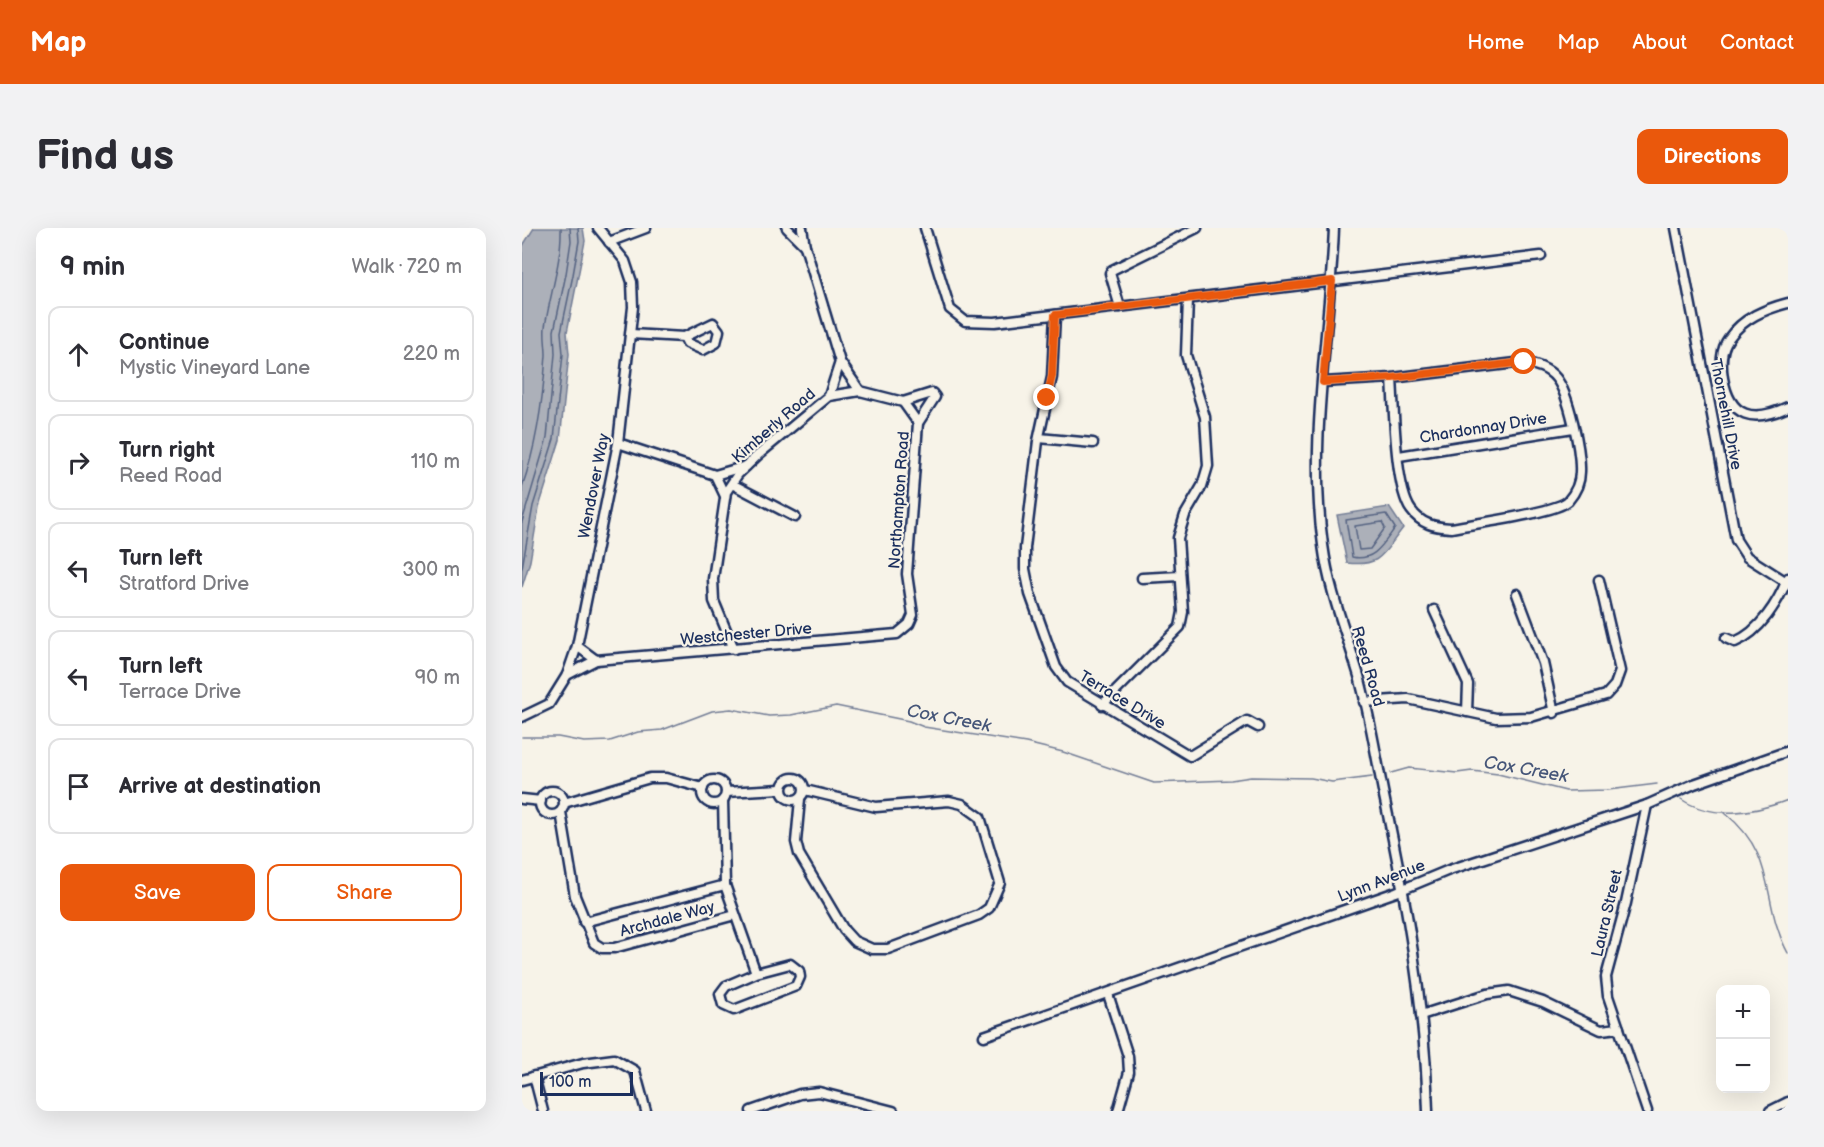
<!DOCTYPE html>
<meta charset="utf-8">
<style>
body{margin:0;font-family:"Balsamiq Sans",sans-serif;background:#f2f2f3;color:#2b2b33}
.controls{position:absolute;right:18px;bottom:18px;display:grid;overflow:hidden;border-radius:12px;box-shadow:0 6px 24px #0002}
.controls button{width:54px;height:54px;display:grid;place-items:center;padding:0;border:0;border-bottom:2px solid #e1e1e2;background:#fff;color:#2b2b33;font:30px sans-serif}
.scale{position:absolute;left:18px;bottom:15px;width:93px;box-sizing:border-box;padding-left:6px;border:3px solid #1b2f5e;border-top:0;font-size:16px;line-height:21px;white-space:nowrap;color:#1b2f5e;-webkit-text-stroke:4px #f7f3e8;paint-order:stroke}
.stop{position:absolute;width:18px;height:18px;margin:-14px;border:4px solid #ea580c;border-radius:50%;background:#fff}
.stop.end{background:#ea580c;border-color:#fff;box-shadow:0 2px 6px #0008}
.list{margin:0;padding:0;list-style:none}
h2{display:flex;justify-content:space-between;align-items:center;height:78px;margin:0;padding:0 24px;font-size:26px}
h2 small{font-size:20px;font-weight:400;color:#7c7c81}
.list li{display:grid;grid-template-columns:39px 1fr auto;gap:18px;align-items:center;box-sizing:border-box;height:96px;margin:0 12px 12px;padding:0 12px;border:2px solid #e1e1e2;border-radius:12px}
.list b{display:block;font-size:22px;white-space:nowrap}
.list p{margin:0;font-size:20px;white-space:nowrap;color:#7c7c81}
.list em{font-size:20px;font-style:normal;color:#7c7c81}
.actions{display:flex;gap:12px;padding:18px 24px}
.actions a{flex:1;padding:14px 0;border:2px solid #ea580c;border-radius:12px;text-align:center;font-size:21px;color:#ea580c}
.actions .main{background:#ea580c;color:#fff}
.icon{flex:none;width:33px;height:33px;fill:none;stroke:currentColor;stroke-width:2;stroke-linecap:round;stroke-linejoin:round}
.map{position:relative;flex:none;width:1266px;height:883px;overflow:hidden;border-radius:12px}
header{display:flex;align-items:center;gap:36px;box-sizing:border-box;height:84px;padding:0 30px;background:#ea580c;color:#fff}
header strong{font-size:28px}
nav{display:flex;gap:33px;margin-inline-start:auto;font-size:21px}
.intro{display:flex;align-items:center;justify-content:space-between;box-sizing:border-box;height:144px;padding:0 36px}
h1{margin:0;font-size:42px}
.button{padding:15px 27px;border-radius:12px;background:#ea580c;color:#fff;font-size:21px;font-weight:700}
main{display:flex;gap:36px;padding:0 36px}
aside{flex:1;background:#fff;border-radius:12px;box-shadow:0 6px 24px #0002}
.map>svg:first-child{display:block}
.water{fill:#acb0b9;stroke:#727c95;stroke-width:1.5}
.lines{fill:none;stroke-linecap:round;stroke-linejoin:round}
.shore{stroke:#556382;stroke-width:1.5}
.stream{stroke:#727c95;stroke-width:1.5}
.minor-casing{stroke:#1b2f5e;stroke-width:13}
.minor{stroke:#f7f3e8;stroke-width:8}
.route{stroke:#ea580c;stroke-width:8}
.labels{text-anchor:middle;stroke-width:4.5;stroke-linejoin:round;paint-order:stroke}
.street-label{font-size:16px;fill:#1b2f5e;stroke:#f7f3e8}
.water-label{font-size:18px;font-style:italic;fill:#465679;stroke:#f7f3e8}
</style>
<header>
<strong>Map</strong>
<nav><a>Home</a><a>Map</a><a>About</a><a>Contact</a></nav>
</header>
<div class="intro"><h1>Find us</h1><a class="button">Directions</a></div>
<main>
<aside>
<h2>9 min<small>Walk · 720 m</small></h2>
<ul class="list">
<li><svg class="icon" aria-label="ahead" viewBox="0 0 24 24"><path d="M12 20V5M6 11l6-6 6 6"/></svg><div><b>Continue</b><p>Mystic Vineyard Lane</p></div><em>220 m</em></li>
<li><svg class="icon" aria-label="right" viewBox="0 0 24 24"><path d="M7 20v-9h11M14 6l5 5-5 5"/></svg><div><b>Turn right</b><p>Reed Road</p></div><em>110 m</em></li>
<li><svg class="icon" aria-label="left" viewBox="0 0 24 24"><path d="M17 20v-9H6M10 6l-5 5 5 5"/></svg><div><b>Turn left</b><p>Stratford Drive</p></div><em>300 m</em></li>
<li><svg class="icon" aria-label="left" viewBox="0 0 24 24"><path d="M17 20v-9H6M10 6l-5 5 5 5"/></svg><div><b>Turn left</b><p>Terrace Drive</p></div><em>90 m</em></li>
<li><svg class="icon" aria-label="arrive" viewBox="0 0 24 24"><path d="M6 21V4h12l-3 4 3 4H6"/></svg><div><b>Arrive at destination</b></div></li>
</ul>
<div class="actions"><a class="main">Save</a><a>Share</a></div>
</aside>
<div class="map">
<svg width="1266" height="883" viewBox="0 0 1266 883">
<rect width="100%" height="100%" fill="#f7f3e8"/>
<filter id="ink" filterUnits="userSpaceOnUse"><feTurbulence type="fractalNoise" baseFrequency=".0167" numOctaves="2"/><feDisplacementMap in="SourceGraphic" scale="12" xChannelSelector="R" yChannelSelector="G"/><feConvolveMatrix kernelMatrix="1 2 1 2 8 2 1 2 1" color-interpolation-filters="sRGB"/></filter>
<g filter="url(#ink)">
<!-- water -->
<g class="water">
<path d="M 12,0 L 61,0 L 63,13 L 45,104 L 47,126 L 38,212 L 17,279 L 8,333 L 0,359 L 0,19 Z"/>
<path d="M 867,279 L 881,300 C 861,325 860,339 825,335 L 815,287 Z"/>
</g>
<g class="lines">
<!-- shore -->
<g class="shore">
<path d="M 0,259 C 15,217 21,172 24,127 C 24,118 22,109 23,99 C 28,66 40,32 39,0"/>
<path d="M 864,286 L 873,300 C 861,316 852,334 830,329 L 824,292 Z"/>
<path d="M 0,294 L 25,210 L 33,126 L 32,103 L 44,46 L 49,13 L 48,0"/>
<path d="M 860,294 L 863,300 L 848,321 L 837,322 L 833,298 Z"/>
<path d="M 0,340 L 11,278 L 32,211 L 41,126 L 39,104 L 51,47 L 57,13 L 56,0"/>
</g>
<!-- stream -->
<g class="stream">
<path d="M 0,509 L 36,509 L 62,514 L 88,513 L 116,504 L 140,502 L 190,483 L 209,481 L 247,488 L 269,487 L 314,478 L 387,493 L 402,499 L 504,515 L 541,524 L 632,555 L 709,552 L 729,549 L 789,550 L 810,554 L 850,549"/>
<path d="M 869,545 L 887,540 L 935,545 L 950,543 L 976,546 L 1044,563 L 1086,562 L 1135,556"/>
<path d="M 1159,571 C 1190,592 1232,585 1266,572"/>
<path d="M 1203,585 C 1257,629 1238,673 1266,725"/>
</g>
<defs>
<g id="minor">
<path d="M 280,0 L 283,18"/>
<path d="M 403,0 L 428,81 L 443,93 L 473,94 L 1019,28"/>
<path d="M 812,0 C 808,105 786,212 801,317 C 807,363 824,404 837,448 C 848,488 854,529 862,568 C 884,672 903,778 906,883"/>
<path d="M 1154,0 L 1214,312 L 1225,329 L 1266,355"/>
<path d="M 87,14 L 124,0"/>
<path d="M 1266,75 C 1243,81 1221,90 1207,110 C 1198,122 1199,137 1201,150 C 1208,190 1231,195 1266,179"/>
<path d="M 598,79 L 588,45 L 590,42 L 675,0"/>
<path d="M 533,87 L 530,149 L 516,213 L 503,320 L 503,341 L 508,366 L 534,439 L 545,454 L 668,528 L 725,493 L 736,499"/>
<path d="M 191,95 L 197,103 L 194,115 L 181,122 L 165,115 L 162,109 Z"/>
<path d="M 109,106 L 162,109"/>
<path d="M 801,154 L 870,150 L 1002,134 C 1014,137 1026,140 1034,150 C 1047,166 1059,223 1058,244 C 1058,254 1053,265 1046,273 C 1033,285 950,296 929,300 C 912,299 899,296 889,282 C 873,260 872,180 870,150"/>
<path d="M 307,168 L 318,134"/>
<path d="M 381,174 L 410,165 L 413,169 L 396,195"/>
<path d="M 517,210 L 571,215"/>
<path d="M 96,215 L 193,247 L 203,268"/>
<path d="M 877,228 L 1051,200"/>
<path d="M 193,247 L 224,238"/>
<path d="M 210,256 L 273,289"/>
<path d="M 620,350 L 658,348"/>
<path d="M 995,366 L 1021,435 L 1032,485"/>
<path d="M 912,382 L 946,456 L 945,484"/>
<path d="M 1204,410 L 1213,414 C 1238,404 1256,374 1266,350"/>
<path d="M 55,418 L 74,432 L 375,406 L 387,396 L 391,387 L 385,346 L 396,195 L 381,174 L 338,163 L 318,134 L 283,18 L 265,0"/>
<path d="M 212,421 L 192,373 L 191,351 L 204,264 L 216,246 L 236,227 L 307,168 L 338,163"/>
<path d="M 45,447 L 74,432"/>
<path d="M 842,474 L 886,471 L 974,490 L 1009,489 L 1084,467 L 1093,457 L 1098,443 L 1077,352"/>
<path d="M 580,477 L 658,399 L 661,384 L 656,310 L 663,287 L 680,258 L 686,238 L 683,189 L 664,127 L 666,71"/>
<path d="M 0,489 L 27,476 L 45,447 L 55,418 L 96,215 L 111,79 L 110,54 L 103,33 L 76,0"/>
<circle cx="271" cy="561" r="11"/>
<circle cx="192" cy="564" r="12"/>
<circle cx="30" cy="575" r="12"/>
<path d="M 204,564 L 259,561"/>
<path d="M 0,571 L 19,573"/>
<path d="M 278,571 L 274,614 L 277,626 L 322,702 L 332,713 L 350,721 L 366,721 L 457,687 L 467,680 L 478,655 L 458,589 L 440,576 L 427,573 L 354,579 L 283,562"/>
<path d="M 201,572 L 203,657 L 234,745 L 204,758 L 198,766 L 201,777 L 212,782 L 274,758 L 278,749 L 277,743 L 268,736 L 234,745"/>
<path d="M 42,575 L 128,550 L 144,550 L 181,560"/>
<path d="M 1125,577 L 1104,675 L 1084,749 L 1086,768 L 1125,883"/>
<path d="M 39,584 L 53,668 L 72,715 L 80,720 L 92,720 L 213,687"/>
<path d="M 62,694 L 203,657"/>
<path d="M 586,766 L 606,828 L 607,844 L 596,883"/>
<path d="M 899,787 L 965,766 L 987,763 L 1021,774 L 1079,802 L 1097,800"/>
<path d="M 462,808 L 874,664 L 927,642 L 1125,577 L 1172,556 L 1266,523"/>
<path d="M 12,848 L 21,883"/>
<path d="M 0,852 L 61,835 L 92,831 L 113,843 L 124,883"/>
<path d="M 229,883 L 278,866 L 297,864 L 371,883"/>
<path d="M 1248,883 L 1266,874"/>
</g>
</defs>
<!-- minor casing -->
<use href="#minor" class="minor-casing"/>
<!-- minor -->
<use href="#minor" class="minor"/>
</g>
</g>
<g class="lines" filter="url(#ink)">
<!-- route -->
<path class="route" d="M 525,170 L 530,148 L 533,87 L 810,53 L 801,154 L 870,150 L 1002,134"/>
</g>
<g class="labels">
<!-- street labels -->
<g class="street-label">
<text transform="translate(1205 186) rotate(79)" y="6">Thornehill Drive</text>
<text transform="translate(251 197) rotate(-41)" y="6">Kimberly Road</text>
<text transform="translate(961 199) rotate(-9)" y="6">Chardonnay Drive</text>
<text transform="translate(71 258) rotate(-79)" y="6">Wendover Way</text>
<text transform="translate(376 272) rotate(-86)" y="6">Northampton Road</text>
<text transform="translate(224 405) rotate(-5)" y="6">Westchester Drive</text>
<text transform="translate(847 438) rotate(74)" y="6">Reed Road</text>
<text transform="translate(601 471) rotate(31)" y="6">Terrace Drive</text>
<text transform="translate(859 652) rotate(-21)" y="6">Lynn Avenue</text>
<text transform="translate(1084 685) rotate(-77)" y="6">Laura Street</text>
<text transform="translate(145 690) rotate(-15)" y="6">Archdale Way</text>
</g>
<!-- water labels -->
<g class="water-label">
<text transform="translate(427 490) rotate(11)" y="6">Cox Creek</text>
<text transform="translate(1004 541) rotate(10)" y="6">Cox Creek</text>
</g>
</g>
</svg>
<div class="controls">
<button>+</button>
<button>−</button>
</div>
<div class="scale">100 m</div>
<div class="stop" style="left:1002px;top:134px"></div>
<div class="stop end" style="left:525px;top:170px"></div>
</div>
</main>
